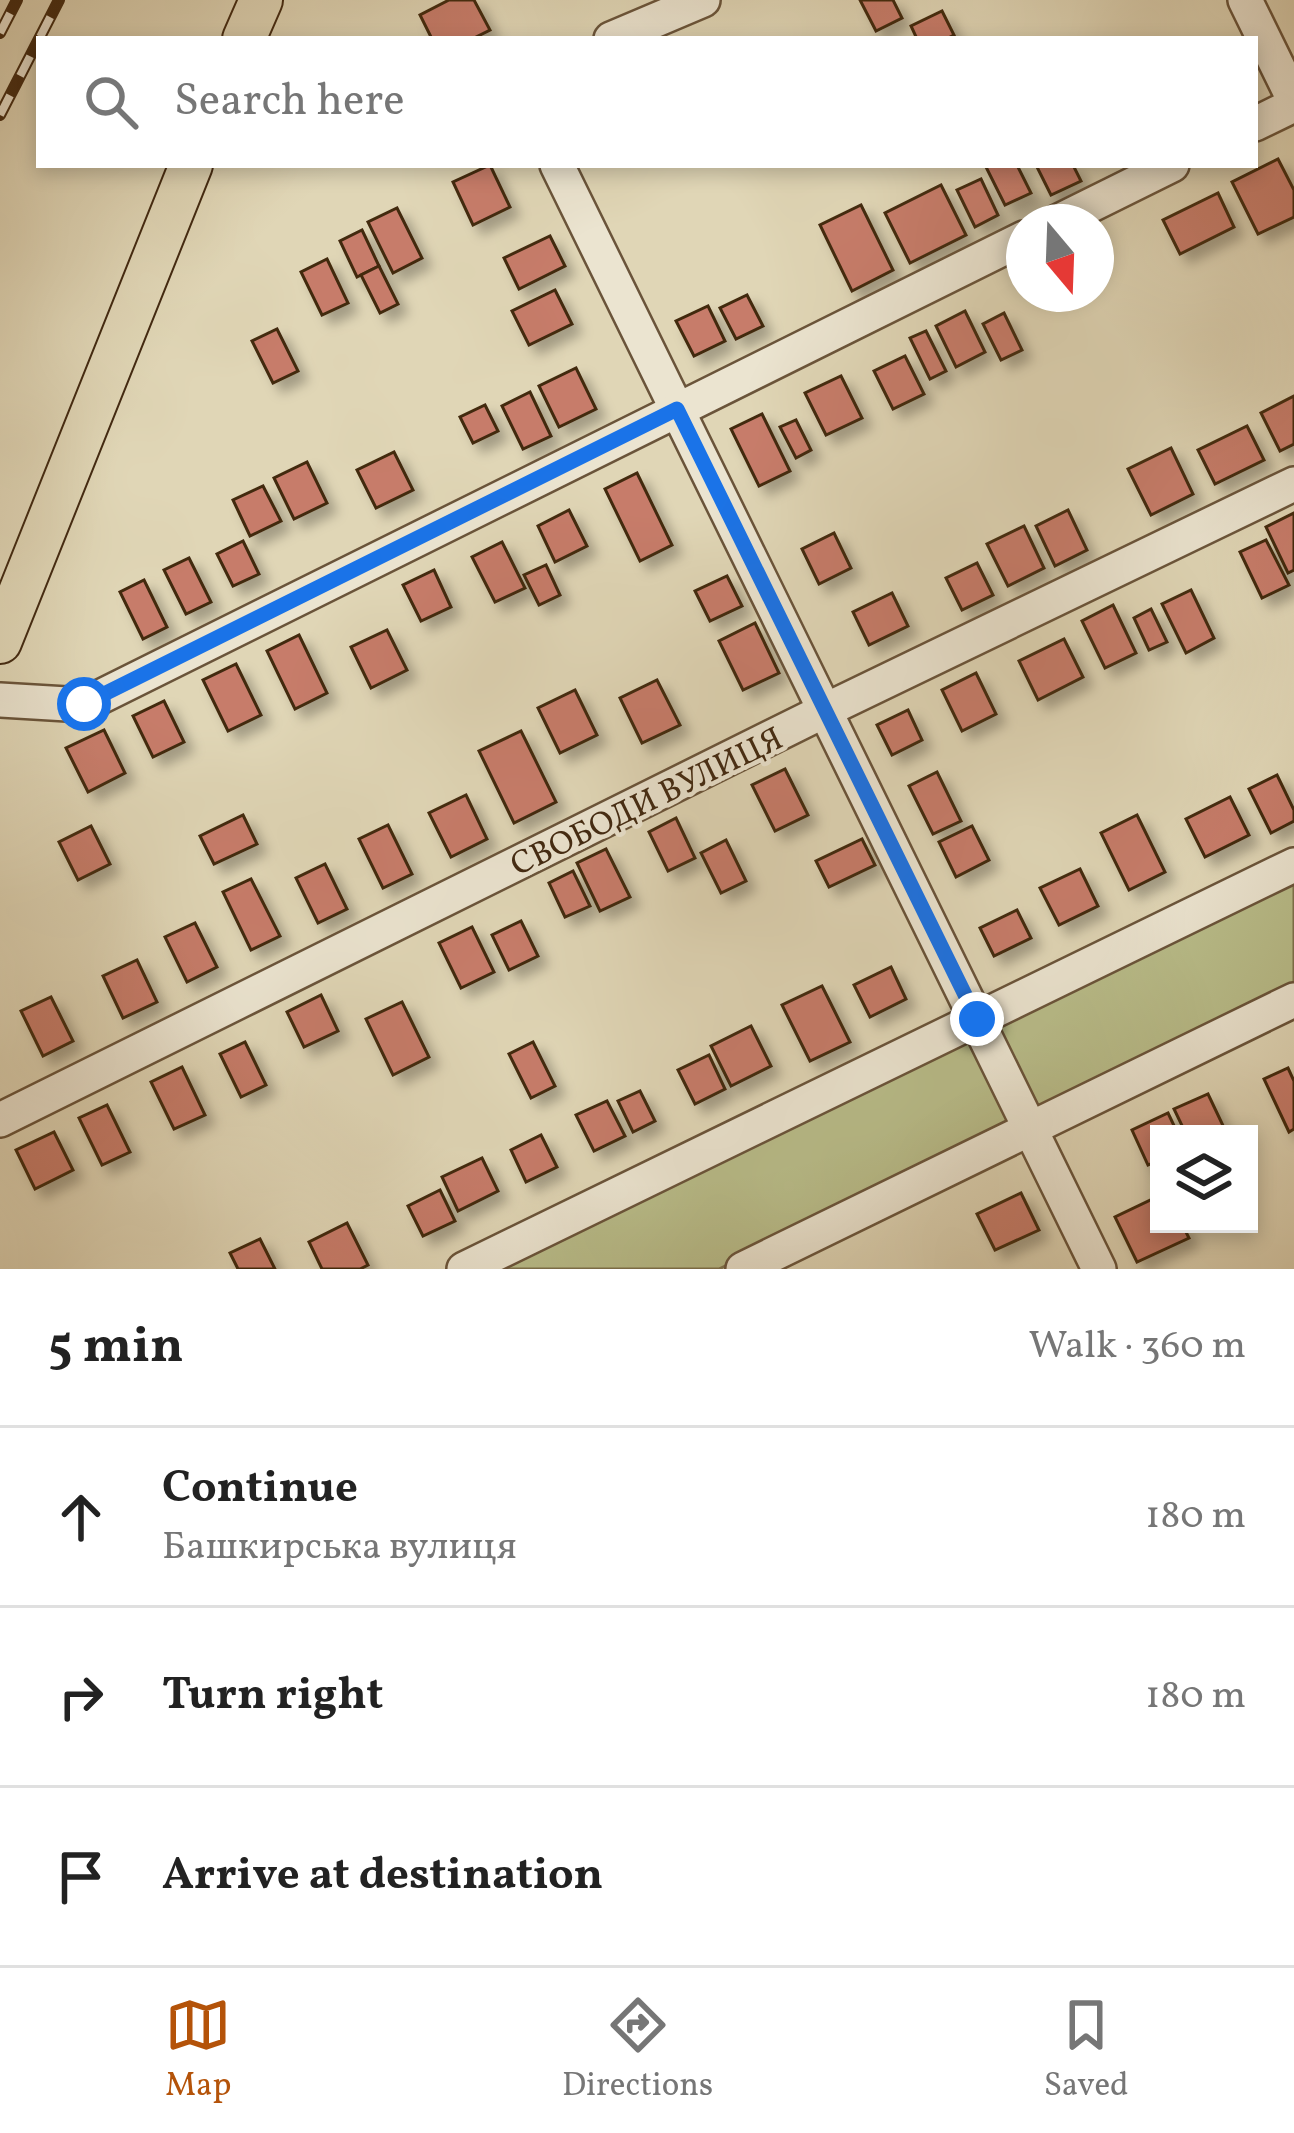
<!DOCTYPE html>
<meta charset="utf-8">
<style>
body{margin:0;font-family:Vollkorn,serif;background:#f2f2f2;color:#222}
.controls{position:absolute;right:36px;bottom:36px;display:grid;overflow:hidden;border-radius:0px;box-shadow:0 6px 18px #0003}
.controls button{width:108px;height:108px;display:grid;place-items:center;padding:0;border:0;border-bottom:3px solid #e0e0e0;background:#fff;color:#222;font:60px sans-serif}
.compass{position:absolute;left:1006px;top:204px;width:108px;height:108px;border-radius:50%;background:#fff;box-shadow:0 6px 18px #0003;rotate:161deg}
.stop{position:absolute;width:36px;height:36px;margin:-27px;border:9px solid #1a73e8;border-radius:50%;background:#fff}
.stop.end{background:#1a73e8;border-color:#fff;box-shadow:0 3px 12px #0008}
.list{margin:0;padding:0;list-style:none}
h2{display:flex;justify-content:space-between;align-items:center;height:156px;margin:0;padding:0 48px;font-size:51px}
h2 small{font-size:39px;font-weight:400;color:#767676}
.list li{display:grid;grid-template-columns:78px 1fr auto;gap:36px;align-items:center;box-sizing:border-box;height:180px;padding:0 48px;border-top:3px solid #e0e0e0}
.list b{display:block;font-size:45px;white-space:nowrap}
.list p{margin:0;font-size:39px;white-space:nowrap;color:#767676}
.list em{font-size:39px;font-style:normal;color:#767676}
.icon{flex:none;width:66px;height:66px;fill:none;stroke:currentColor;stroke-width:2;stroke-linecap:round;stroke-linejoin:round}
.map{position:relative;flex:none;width:1294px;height:1269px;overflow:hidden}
.search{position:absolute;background:#fff;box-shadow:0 6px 18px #0003;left:36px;right:36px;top:36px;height:132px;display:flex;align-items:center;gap:30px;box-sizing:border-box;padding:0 42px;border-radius:0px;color:#767676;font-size:45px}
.sheet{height:696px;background:#fff}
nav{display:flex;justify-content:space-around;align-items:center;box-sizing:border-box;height:168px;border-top:3px solid #e0e0e0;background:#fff;font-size:33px;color:#767676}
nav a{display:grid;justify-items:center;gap:6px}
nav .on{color:#b45309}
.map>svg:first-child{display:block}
.green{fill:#b8bc89;stroke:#7d724d;stroke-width:3}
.building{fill:#c77c6b;stroke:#422911;stroke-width:3;filter:url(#shadow)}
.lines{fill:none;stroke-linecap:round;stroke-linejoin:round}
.minor-casing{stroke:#6a543a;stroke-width:38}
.major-casing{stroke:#422911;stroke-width:46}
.minor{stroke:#ebe4d0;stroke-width:33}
.major{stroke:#e0d6b6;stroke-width:42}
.rail-casing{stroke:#422911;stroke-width:12}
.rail{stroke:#ebe4d0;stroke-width:8;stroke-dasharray:22;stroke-linecap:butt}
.route{stroke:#1a73e8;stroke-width:15}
.labels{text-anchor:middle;stroke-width:9;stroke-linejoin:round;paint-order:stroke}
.street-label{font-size:33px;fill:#422911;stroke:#ebe4d0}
</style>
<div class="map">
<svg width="1294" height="1269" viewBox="0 0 1294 1269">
<defs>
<filter id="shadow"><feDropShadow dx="9" dy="9" stdDeviation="6" flood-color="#0004"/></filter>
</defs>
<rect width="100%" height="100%" fill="#e0d6b6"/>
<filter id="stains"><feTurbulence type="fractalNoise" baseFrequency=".00167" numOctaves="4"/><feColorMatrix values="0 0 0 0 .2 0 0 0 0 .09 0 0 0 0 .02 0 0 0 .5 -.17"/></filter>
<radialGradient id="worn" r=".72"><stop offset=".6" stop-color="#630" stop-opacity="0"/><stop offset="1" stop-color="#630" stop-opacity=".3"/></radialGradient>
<!-- green -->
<path class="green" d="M 1294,882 L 1294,989 L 719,1269 L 496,1269 Z"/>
<!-- building -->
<g class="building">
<path d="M 449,0 L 474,0 L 490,30 L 472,39 L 432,39 L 420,15 Z"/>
<path d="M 860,0 L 893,0 L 902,18 L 876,31 Z"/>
<path d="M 942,11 L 954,35 L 946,39 L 917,39 L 911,26 Z"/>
<path d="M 1278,159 L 1294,190 L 1294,217 L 1258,234 L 1232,182 Z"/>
<path d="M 490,165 L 510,207 L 473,225 L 453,182 Z"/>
<path d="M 985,165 L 1017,165 L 1031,193 L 1005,205 Z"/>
<path d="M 1036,165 L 1073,165 L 1081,181 L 1051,195 Z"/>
<path d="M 981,179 L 998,215 L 975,227 L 957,190 Z"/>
<path d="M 941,185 L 966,235 L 910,263 L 885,213 Z"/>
<path d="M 1218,193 L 1234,227 L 1180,254 L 1163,220 Z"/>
<path d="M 861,205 L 893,270 L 852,291 L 820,225 Z"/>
<path d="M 397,208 L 422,258 L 393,273 L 368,222 Z"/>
<path d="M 362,230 L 379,266 L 357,277 L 340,241 Z"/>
<path d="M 550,236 L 565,266 L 519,289 L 504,258 Z"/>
<path d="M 327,259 L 348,303 L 322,315 L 301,272 Z"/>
<path d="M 379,266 L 398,304 L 380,313 L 361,275 Z"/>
<path d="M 555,290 L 572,324 L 529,345 L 512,311 Z"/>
<path d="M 747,295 L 763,326 L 736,339 L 720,308 Z"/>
<path d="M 708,306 L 725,341 L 694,356 L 676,321 Z"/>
<path d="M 965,311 L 985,352 L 956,367 L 936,326 Z"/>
<path d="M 1004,313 L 1022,350 L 1001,360 L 983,324 Z"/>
<path d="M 277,329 L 298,371 L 273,383 L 252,341 Z"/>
<path d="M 926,331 L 946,371 L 930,379 L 910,338 Z"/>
<path d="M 905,356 L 924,394 L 893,409 L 874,371 Z"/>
<path d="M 576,368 L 596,409 L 559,427 L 539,386 Z"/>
<path d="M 841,376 L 862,418 L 826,435 L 805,393 Z"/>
<path d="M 530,392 L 551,436 L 523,449 L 502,406 Z"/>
<path d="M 1294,396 L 1294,444 L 1280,451 L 1261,413 Z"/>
<path d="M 485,405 L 498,431 L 473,443 L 460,417 Z"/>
<path d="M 762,414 L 790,471 L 759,486 L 731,429 Z"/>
<path d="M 796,420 L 811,450 L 796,458 L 780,427 Z"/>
<path d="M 1247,426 L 1264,460 L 1215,484 L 1198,450 Z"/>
<path d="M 1171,448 L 1193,494 L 1151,515 L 1128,469 Z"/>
<path d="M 394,452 L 413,490 L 376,508 L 357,470 Z"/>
<path d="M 307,462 L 327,503 L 294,519 L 274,478 Z"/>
<path d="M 637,473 L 672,545 L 640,561 L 605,489 Z"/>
<path d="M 263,486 L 281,521 L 250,536 L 233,500 Z"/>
<path d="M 569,510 L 587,546 L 555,562 L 538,526 Z"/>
<path d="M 1068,510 L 1087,550 L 1055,566 L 1036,526 Z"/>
<path d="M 1294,513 L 1294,570 L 1288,573 L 1266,527 Z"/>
<path d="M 1024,526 L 1044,568 L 1008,586 L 987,544 Z"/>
<path d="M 834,533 L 851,568 L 819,584 L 802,549 Z"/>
<path d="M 1266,540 L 1289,585 L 1262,598 L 1240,552 Z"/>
<path d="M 243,541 L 259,574 L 233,586 L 217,554 Z"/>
<path d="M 502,542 L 525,588 L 495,602 L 472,557 Z"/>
<path d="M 189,558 L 211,602 L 186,614 L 164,570 Z"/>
<path d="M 977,563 L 993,595 L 962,610 L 946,578 Z"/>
<path d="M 546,565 L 560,595 L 539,605 L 524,575 Z"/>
<path d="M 434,570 L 451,607 L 421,621 L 403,585 Z"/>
<path d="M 727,576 L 742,606 L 710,621 L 695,591 Z"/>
<path d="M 144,580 L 167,627 L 143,639 L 120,592 Z"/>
<path d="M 1191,590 L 1214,638 L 1186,653 L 1162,604 Z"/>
<path d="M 892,593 L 908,626 L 869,645 L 853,612 Z"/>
<path d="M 1113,605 L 1136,653 L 1105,668 L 1082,621 Z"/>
<path d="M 1151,609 L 1167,642 L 1149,650 L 1134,618 Z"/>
<path d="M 755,623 L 779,673 L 743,690 L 719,641 Z"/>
<path d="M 387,630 L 407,670 L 371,688 L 351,647 Z"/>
<path d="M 299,635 L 327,693 L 295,709 L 267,651 Z"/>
<path d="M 1064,639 L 1083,677 L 1038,700 L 1019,661 Z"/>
<path d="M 236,664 L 261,715 L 228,731 L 203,680 Z"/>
<path d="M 976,673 L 996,714 L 962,731 L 942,690 Z"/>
<path d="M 657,680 L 680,725 L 642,743 L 620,698 Z"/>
<path d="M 575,690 L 597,735 L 560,753 L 538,708 Z"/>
<path d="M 164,701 L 184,742 L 153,757 L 133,716 Z"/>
<path d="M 908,710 L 922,740 L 892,755 L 877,725 Z"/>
<path d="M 104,730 L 125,773 L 88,792 L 66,748 Z"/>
<path d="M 521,731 L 556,802 L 514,823 L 479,751 Z"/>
<path d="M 785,769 L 808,815 L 775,831 L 752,785 Z"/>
<path d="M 937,772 L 961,821 L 933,834 L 909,786 Z"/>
<path d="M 1277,775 L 1294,810 L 1294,821 L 1271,833 L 1249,789 Z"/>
<path d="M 466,795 L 487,839 L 451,857 L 429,813 Z"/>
<path d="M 1230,797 L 1249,835 L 1205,857 L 1186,819 Z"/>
<path d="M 243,815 L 257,844 L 214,864 L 200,836 Z"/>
<path d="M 1137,815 L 1165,872 L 1129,890 L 1101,833 Z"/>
<path d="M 676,818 L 695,858 L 668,871 L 649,832 Z"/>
<path d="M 388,825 L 412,874 L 383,888 L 359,839 Z"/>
<path d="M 91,826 L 110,864 L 78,880 L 59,842 Z"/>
<path d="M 972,826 L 989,860 L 956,877 L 939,842 Z"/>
<path d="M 862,839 L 875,865 L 829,887 L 816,861 Z"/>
<path d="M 726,840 L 746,881 L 721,893 L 701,853 Z"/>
<path d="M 606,849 L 630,897 L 600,911 L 577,863 Z"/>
<path d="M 325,864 L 347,909 L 318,923 L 296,878 Z"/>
<path d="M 1080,869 L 1098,906 L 1059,925 L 1040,888 Z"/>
<path d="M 573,871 L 590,906 L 565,917 L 549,883 Z"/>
<path d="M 251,879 L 280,936 L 251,950 L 223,892 Z"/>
<path d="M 1017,910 L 1031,938 L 994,956 L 980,928 Z"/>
<path d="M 521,921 L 538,956 L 509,970 L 492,935 Z"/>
<path d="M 195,923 L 217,967 L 187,982 L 165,937 Z"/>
<path d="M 472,927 L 494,972 L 461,988 L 439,943 Z"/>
<path d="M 137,960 L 157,1002 L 123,1018 L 103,976 Z"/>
<path d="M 891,967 L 906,999 L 870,1017 L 854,985 Z"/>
<path d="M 822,986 L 850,1042 L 810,1061 L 782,1005 Z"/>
<path d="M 321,995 L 338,1031 L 304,1047 L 287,1012 Z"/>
<path d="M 51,997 L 73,1041 L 43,1056 L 21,1011 Z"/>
<path d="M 402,1002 L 429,1057 L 393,1075 L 366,1019 Z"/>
<path d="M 751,1026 L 771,1066 L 731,1086 L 711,1046 Z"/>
<path d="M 245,1042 L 266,1085 L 241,1097 L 220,1054 Z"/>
<path d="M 533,1042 L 555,1086 L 531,1098 L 509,1054 Z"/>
<path d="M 709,1055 L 725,1089 L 695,1104 L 678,1070 Z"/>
<path d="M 182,1067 L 205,1115 L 174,1129 L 151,1082 Z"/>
<path d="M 1288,1068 L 1294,1081 L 1294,1129 L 1289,1132 L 1264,1079 Z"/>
<path d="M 640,1091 L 655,1121 L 633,1132 L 618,1101 Z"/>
<path d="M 1208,1094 L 1227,1134 L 1186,1134 L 1174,1109 Z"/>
<path d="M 607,1101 L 625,1136 L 594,1151 L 576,1115 Z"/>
<path d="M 107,1105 L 130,1152 L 102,1165 L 79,1118 Z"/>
<path d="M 1168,1113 L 1178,1134 L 1159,1134 L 1159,1160 L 1148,1165 L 1132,1130 Z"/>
<path d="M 54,1132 L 73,1170 L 35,1189 L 16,1150 Z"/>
<path d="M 541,1135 L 557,1167 L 526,1182 L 511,1150 Z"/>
<path d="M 482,1158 L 498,1191 L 458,1211 L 442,1177 Z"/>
<path d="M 440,1190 L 455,1221 L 423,1236 L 408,1206 Z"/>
<path d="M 1021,1193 L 1039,1230 L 995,1250 L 977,1214 Z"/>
<path d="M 1159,1196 L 1159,1224 L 1182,1224 L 1189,1238 L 1137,1262 L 1115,1217 Z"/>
<path d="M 347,1223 L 368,1265 L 360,1269 L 322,1269 L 309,1242 Z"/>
<path d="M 260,1239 L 275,1269 L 238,1269 L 230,1253 Z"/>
</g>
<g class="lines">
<defs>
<g id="minor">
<path d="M 1245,0 L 1294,100"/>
<path d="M 611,39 L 703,0"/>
<path d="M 1255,124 L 1294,105"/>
<path d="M 557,165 L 1099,1269"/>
<path d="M 1057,222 L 1172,165"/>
<path d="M 0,700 L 84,705 L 1024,238"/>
<path d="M 0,1120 L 824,711 L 1294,484"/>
<path d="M 464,1269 L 1294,865"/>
<path d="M 743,1269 L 1294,1000"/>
</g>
<g id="major">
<path d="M 244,39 L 261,0"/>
<path d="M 0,642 L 191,165"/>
</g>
</defs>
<!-- minor casing -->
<use href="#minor" class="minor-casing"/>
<!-- major casing -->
<use href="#major" class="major-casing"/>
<!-- minor -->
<use href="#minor" class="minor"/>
<!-- major -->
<use href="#major" class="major"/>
<defs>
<g id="rail">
<path d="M 0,33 L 17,0"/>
<path d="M 0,115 L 59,0"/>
</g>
</defs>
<!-- rail casing -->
<use href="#rail" class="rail-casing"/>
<!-- rail -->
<use href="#rail" class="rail"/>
</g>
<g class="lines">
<!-- route -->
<path class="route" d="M 84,704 L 677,409 L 977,1019"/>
</g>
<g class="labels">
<!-- street labels -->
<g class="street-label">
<text transform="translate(646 800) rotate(-26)" y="12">СВОБОДИ ВУЛИЦЯ</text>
</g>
</g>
<rect width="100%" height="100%" filter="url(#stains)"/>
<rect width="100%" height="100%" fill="url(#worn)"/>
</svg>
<div class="controls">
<button><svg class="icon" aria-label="layers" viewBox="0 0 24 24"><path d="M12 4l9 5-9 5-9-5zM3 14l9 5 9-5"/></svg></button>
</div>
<svg class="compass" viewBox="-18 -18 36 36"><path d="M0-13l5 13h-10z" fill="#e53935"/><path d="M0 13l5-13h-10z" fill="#767676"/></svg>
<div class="stop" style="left:84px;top:704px"></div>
<div class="stop end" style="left:977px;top:1019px"></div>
<div class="search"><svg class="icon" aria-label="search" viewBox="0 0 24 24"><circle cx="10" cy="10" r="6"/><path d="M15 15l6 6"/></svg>Search here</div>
</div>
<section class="sheet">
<h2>5 min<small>Walk · 360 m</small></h2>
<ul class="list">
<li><svg class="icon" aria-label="ahead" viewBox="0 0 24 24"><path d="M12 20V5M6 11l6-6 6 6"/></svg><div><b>Continue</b><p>Башкирська вулиця</p></div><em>180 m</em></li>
<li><svg class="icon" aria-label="right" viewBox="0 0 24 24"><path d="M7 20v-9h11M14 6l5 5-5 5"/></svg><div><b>Turn right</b></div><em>180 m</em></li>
<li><svg class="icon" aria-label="arrive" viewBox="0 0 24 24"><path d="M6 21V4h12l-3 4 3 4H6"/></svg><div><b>Arrive at destination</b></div></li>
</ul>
</section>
<nav>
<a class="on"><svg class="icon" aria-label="map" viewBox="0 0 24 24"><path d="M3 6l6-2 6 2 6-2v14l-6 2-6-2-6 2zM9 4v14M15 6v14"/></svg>Map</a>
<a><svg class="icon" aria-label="directions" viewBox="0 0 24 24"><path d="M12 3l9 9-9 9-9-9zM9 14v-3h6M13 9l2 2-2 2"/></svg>Directions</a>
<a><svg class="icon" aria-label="saved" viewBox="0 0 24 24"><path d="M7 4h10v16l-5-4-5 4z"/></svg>Saved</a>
</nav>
